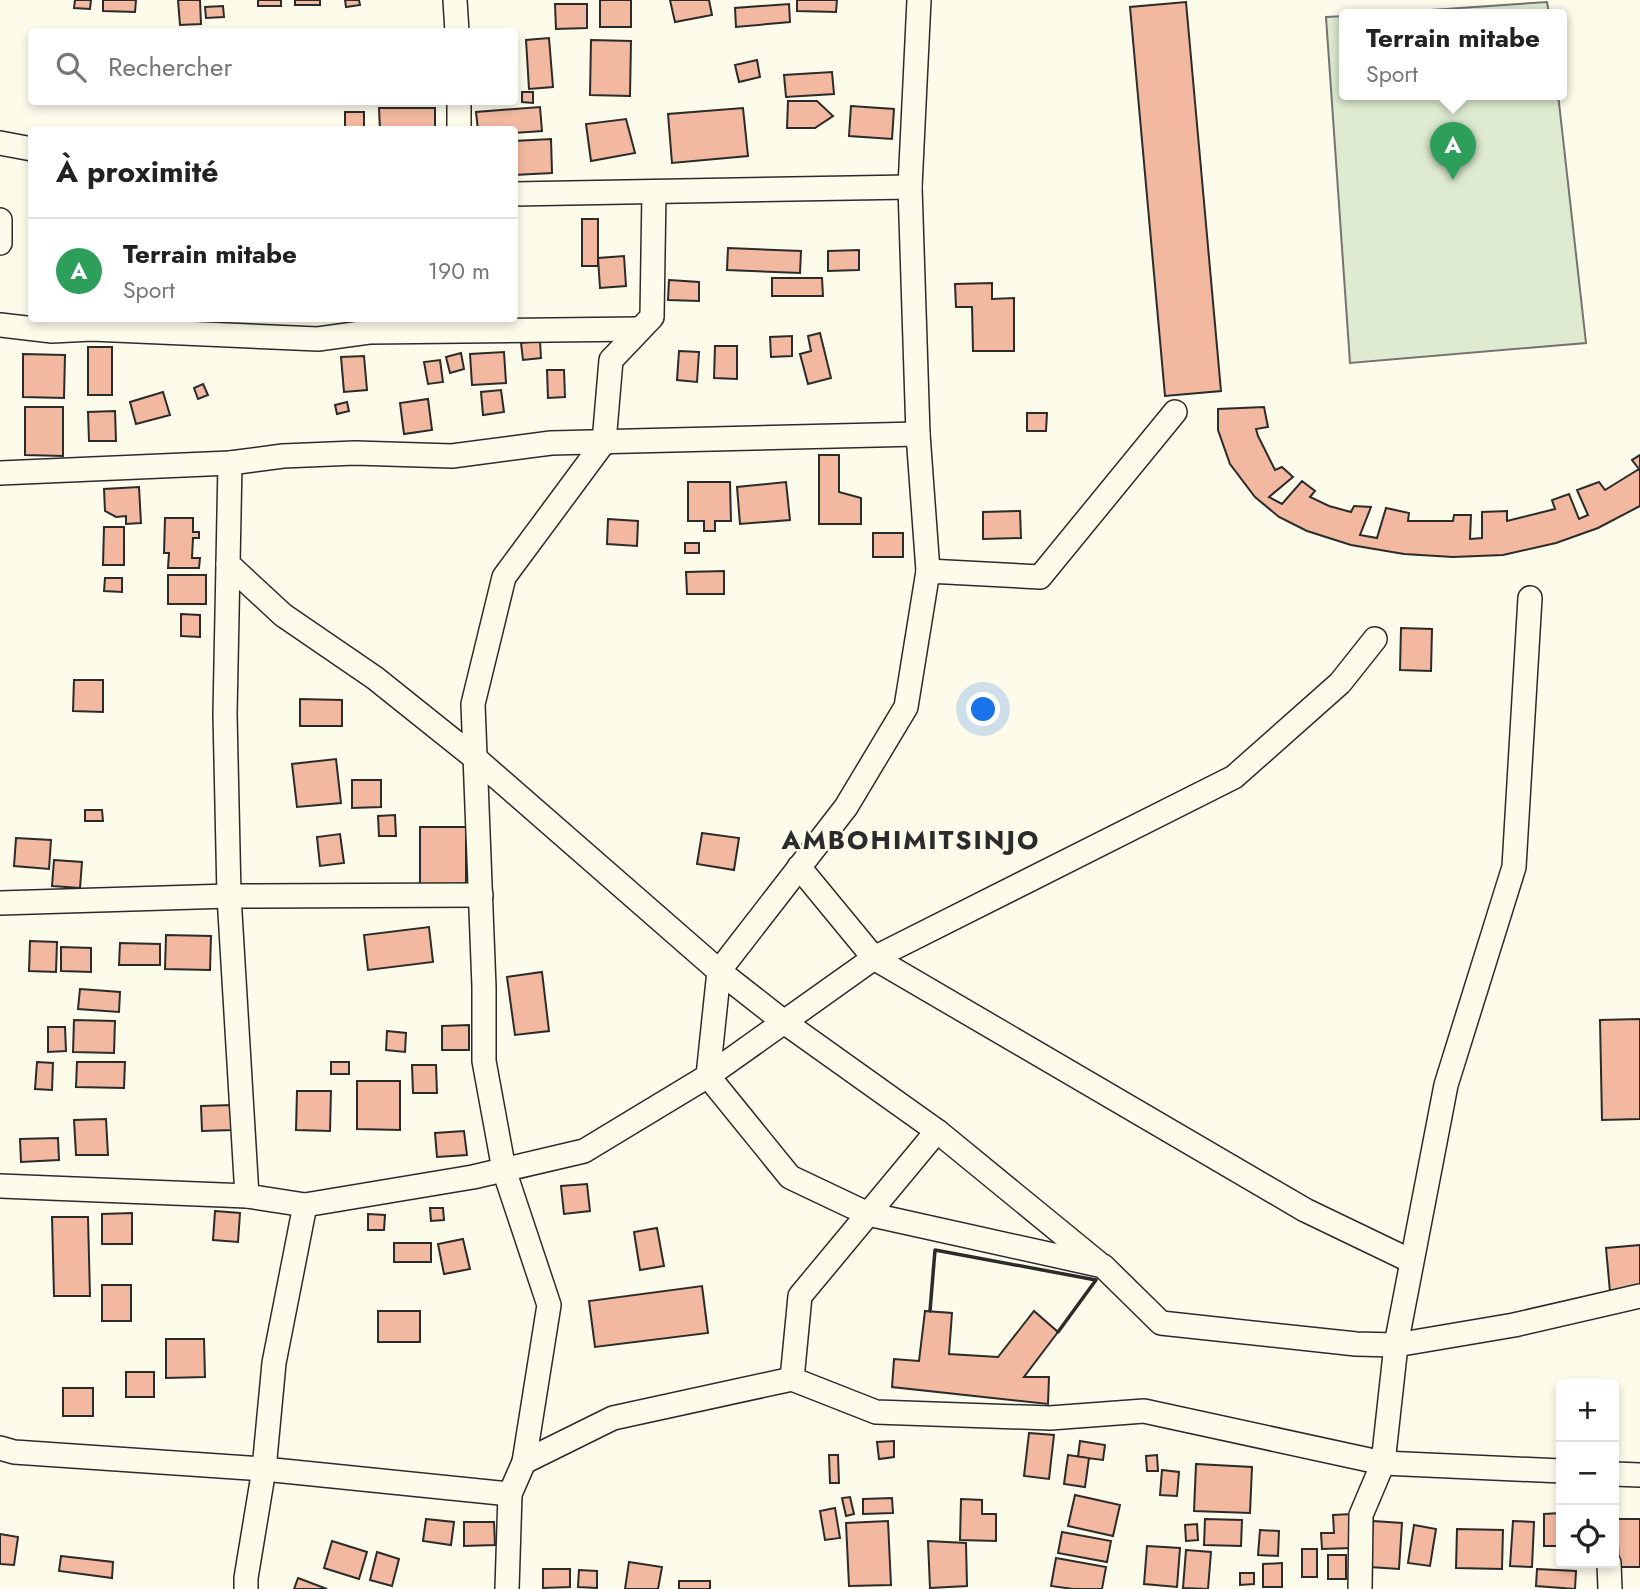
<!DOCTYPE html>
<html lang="fr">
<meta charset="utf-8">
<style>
body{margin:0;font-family:Jost,sans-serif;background:#f6f6f6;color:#222}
.controls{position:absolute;right:21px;bottom:21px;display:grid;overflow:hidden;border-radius:7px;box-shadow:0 4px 10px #0003}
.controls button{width:63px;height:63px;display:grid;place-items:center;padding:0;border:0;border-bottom:2px solid #e0e0e0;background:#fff;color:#222;font:35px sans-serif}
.you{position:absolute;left:984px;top:710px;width:24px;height:24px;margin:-18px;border:5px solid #fff;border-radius:50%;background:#1a73e8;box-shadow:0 0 0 10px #1a73e833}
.badge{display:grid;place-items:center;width:46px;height:46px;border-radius:50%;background:#111827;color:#fff;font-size:23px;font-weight:700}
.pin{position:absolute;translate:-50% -58px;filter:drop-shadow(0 2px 4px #0008)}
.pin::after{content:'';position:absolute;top:37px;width:24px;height:21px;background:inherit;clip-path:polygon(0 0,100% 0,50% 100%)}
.popup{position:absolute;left:1339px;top:9px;width:228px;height:91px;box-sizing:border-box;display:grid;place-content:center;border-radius:7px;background:#fff;filter:drop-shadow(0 2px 5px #0005);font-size:23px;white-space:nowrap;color:#767676}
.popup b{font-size:26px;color:#222}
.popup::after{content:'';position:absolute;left:50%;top:100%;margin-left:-14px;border:14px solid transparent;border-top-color:#fff}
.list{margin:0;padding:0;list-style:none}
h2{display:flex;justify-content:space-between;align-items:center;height:91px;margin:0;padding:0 28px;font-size:30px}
h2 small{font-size:23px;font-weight:400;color:#767676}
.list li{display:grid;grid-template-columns:46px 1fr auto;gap:21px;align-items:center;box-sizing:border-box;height:105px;padding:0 28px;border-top:2px solid #e0e0e0}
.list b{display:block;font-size:26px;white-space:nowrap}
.list p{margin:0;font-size:23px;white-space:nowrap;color:#767676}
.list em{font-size:23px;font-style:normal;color:#767676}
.icon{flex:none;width:38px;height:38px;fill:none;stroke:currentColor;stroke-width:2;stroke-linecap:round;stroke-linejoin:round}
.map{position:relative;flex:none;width:1640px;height:1589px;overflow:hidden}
.search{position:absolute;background:#fff;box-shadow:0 4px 10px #0003;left:28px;top:28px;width:490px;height:77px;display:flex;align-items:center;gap:18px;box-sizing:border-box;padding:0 24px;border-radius:7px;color:#767676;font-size:26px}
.panel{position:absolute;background:#fff;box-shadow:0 4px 10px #0003;left:28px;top:126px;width:490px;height:196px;border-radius:7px}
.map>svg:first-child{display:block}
.green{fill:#deebd1;stroke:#74746e;stroke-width:2}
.building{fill:#f2b8a0;stroke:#2b2b2b;stroke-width:2}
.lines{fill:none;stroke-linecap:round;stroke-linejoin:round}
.minor-casing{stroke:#2b2b2b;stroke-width:26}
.minor{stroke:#fdfbea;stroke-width:23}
.wall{stroke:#2b2b2b;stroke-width:3.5}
.labels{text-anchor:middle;stroke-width:5;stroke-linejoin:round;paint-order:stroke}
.district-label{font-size:26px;font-weight:bold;letter-spacing:2px;fill:#2b2b2b;stroke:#fdfbea}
</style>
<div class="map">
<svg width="1640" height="1589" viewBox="0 0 1640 1589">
<rect width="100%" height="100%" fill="#fdfbea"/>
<!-- green -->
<g class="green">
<path d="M 1547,2 L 1549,14 L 1372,14 Z"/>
<path d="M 1344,16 L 1344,94 L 1558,94 L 1586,343 L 1350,363 L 1326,17 Z"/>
</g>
<!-- building -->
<g class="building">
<path d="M 75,0 L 91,0 L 90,9 L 74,8 Z"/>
<path d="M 103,0 L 136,0 L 135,12 L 103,11 Z"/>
<path d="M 178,0 L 200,0 L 201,24 L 180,25 Z"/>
<rect x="258" y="0" width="23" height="6"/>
<rect x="295" y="0" width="25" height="5"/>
<path d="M 345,0 L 359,0 L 360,5 L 346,7 Z"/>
<rect x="600" y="0" width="31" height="27"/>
<path d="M 670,0 L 709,0 L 712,15 L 675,22 Z"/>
<path d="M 797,0 L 837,0 L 836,12 L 797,11 Z"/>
<path d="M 1186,2 L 1221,391 L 1165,396 L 1130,7 Z"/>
<path d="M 555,4 L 587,4 L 587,28 L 556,29 Z"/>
<path d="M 789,4 L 790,22 L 736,27 L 735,8 Z"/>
<path d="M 223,6 L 224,17 L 206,18 L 205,7 Z"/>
<path d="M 549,38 L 553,87 L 529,89 L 526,40 Z"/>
<path d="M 591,40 L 631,41 L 630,96 L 590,95 Z"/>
<path d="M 757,60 L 760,77 L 739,82 L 735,65 Z"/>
<path d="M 832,72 L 834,94 L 786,97 L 784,75 Z"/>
<path d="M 522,92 L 533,92 L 533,103 L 522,102 Z"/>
<path d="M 788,101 L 817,101 L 833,116 L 815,128 L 787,128 Z"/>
<path d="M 851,106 L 894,109 L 892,139 L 849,136 Z"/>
<path d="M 540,107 L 542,131 L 514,133 L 514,130 L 478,130 L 476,112 Z"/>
<path d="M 379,108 L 435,108 L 435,130 L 380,130 Z"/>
<path d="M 743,108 L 748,156 L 672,163 L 668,114 Z"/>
<rect x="345" y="112" width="19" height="18"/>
<path d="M 626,119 L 635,153 L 591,161 L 586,124 Z"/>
<path d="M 551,139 L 552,173 L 514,175 L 514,141 Z"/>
<rect x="582" y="219" width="16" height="47"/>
<path d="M 728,248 L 801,251 L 800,273 L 727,270 Z"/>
<path d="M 859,250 L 859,270 L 828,271 L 828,251 Z"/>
<path d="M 624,256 L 626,286 L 600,288 L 598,258 Z"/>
<path d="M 772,278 L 822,278 L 823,296 L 772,296 Z"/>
<path d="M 669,280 L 699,282 L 699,301 L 668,300 Z"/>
<path d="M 992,283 L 992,299 L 1014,298 L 1014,351 L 973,351 L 972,307 L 956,307 L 955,284 Z"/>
<path d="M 820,333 L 831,378 L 808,384 L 800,354 L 811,351 L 808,336 Z"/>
<path d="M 792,336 L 792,356 L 771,357 L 770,337 Z"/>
<path d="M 540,341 L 541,358 L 523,360 L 521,343 Z"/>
<path d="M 715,346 L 737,346 L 737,379 L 714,378 Z"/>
<rect x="88" y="347" width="24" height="48"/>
<path d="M 679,351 L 699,352 L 697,382 L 677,380 Z"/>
<path d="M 504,352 L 506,383 L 472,385 L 470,354 Z"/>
<path d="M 461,353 L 464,369 L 450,373 L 446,357 Z"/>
<path d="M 23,354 L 65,355 L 64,398 L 23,397 Z"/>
<path d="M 364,356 L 367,390 L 344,392 L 341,357 Z"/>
<path d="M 440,360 L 443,382 L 428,384 L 424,362 Z"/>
<path d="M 547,370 L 564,370 L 565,397 L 548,398 Z"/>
<path d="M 203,384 L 208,395 L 198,399 L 194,388 Z"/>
<path d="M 501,390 L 504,412 L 483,415 L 481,392 Z"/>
<path d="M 163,392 L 170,415 L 136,424 L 130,402 Z"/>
<path d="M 428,399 L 432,430 L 404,434 L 400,403 Z"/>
<path d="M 347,402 L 349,411 L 337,414 L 335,405 Z"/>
<path d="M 25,407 L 63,407 L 63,456 L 25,455 Z"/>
<path d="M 1264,407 L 1268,427 L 1256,429 L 1258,436 L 1275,470 L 1282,467 L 1293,477 L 1269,497 L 1282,504 L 1302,481 L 1315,491 L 1310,497 L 1329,506 L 1351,512 L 1354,506 L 1371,507 L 1360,535 L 1377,538 L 1386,508 L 1409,513 L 1408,521 L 1453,521 L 1454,515 L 1471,515 L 1470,539 L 1482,538 L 1482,512 L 1507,511 L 1507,521 L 1555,509 L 1552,500 L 1569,494 L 1579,519 L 1588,515 L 1577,490 L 1599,482 L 1605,490 L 1639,469 L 1632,460 L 1640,455 L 1640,506 L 1598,528 L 1556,543 L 1503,555 L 1453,557 L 1404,554 L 1351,545 L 1307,531 L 1279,517 L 1255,497 L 1230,464 L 1218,430 L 1218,409 Z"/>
<path d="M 115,411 L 116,441 L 89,441 L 88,412 Z"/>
<path d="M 1027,413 L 1047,413 L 1046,431 L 1027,431 Z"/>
<path d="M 819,455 L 839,455 L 839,492 L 861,498 L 861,524 L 819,524 Z"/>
<path d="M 688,482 L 730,482 L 731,521 L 715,521 L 715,531 L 704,531 L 704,521 L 688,521 Z"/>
<path d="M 786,482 L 790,520 L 740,524 L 737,487 Z"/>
<path d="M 139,487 L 141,523 L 126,524 L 126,516 L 116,517 L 105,511 L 104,489 Z"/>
<path d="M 1020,511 L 1021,538 L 983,539 L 983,512 Z"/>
<path d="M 165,518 L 193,518 L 193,532 L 199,532 L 199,538 L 193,538 L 192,558 L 200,558 L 199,568 L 168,568 L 169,553 L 164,553 Z"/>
<path d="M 608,519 L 638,521 L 637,546 L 607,544 Z"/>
<path d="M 104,527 L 124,527 L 124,565 L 103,565 Z"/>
<rect x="873" y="533" width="30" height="24"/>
<rect x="685" y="543" width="14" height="10"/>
<path d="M 724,571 L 724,594 L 687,594 L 686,572 Z"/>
<rect x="168" y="575" width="38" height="29"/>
<path d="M 105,578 L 122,578 L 122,592 L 104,591 Z"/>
<path d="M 181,614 L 200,615 L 200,637 L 181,636 Z"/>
<path d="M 1401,628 L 1432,629 L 1431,671 L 1400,670 Z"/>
<path d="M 74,680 L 103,680 L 103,712 L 73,711 Z"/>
<path d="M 300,699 L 342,700 L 342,726 L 300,726 Z"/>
<path d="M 336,759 L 341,803 L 297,807 L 292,764 Z"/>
<path d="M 352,780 L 381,780 L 381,807 L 352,808 Z"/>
<path d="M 85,810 L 102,810 L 103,821 L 85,821 Z"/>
<path d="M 395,815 L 396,836 L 379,836 L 378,816 Z"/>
<rect x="420" y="827" width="46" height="62"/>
<path d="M 702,833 L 739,838 L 734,870 L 697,864 Z"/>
<path d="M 340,834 L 344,863 L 320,866 L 317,837 Z"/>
<path d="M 16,838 L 51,840 L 49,869 L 14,866 Z"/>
<path d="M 54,860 L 82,862 L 80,888 L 52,886 Z"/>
<path d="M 429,927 L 433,962 L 368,970 L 364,935 Z"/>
<path d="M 166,935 L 211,936 L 210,970 L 165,969 Z"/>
<path d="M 30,941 L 57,942 L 56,972 L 29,971 Z"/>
<path d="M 120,943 L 160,944 L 160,965 L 119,965 Z"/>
<path d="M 61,947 L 91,948 L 91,972 L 61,971 Z"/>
<path d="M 542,972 L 549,1031 L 515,1035 L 507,977 Z"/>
<path d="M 80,989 L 120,992 L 119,1012 L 78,1009 Z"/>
<path d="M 1640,1019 L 1640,1119 L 1602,1120 L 1600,1020 Z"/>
<path d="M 74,1020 L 115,1021 L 114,1053 L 73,1052 Z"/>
<path d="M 469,1025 L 469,1050 L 442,1050 L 442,1026 Z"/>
<path d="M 48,1027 L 65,1027 L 66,1051 L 48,1052 Z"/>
<path d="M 387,1031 L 406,1033 L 405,1052 L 386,1050 Z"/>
<path d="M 37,1062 L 53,1063 L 52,1090 L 35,1089 Z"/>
<path d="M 77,1062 L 125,1062 L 124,1088 L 76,1087 Z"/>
<rect x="331" y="1062" width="18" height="12"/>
<path d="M 412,1065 L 436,1065 L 437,1093 L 413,1093 Z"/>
<path d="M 357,1081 L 400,1081 L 400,1130 L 357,1129 Z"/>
<path d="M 297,1091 L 331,1091 L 330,1131 L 296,1130 Z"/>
<path d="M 232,1105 L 233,1130 L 202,1131 L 201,1106 Z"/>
<path d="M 106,1119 L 108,1155 L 76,1155 L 74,1120 Z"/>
<path d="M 464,1131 L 467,1155 L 437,1157 L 435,1133 Z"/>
<path d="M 58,1138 L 59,1160 L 21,1162 L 20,1139 Z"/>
<path d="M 587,1184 L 590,1211 L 564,1214 L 561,1186 Z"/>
<path d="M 430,1208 L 443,1208 L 444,1220 L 431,1221 Z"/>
<path d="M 215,1211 L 240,1213 L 238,1242 L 213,1240 Z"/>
<path d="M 132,1213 L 132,1244 L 102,1244 L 102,1214 Z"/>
<path d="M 368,1214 L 385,1215 L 384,1230 L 368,1230 Z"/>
<path d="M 52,1217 L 88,1217 L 90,1296 L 54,1296 Z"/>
<path d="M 657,1228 L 664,1266 L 640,1270 L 634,1232 Z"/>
<path d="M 463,1239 L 470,1269 L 444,1274 L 438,1244 Z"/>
<rect x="394" y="1243" width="37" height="19"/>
<path d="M 1640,1245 L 1640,1289 L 1610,1292 L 1606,1248 Z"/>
<rect x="102" y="1285" width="29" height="36"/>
<path d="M 702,1286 L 708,1333 L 595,1347 L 589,1301 Z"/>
<rect x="378" y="1311" width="42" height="31"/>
<path d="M 925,1311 L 952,1313 L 949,1354 L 998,1357 L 1034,1311 L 1058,1332 L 1024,1377 L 1049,1377 L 1048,1404 L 892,1387 L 894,1359 L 919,1361 Z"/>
<path d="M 166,1339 L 204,1339 L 205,1377 L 166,1378 Z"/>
<rect x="126" y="1372" width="28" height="25"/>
<rect x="63" y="1388" width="30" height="28"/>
<path d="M 1029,1433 L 1054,1435 L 1049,1479 L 1024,1476 Z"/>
<path d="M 894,1441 L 894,1457 L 879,1459 L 877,1442 Z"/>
<path d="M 1080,1441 L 1105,1445 L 1103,1460 L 1078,1457 Z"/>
<path d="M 829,1455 L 838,1455 L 839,1483 L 830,1483 Z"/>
<path d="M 1068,1455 L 1089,1458 L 1085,1487 L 1064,1484 Z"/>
<path d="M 1157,1455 L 1158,1471 L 1147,1471 L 1146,1456 Z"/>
<path d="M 1196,1464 L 1252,1467 L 1250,1513 L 1194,1511 Z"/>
<path d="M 1162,1470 L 1179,1472 L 1177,1496 L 1160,1495 Z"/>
<path d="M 1075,1495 L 1120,1505 L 1113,1536 L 1068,1526 Z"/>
<path d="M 850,1497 L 854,1514 L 846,1516 L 842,1498 Z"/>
<path d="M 892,1498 L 893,1513 L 863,1514 L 863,1499 Z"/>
<path d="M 961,1499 L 982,1500 L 982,1514 L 996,1514 L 996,1541 L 960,1540 Z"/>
<path d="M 835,1508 L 840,1538 L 825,1540 L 820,1511 Z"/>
<path d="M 1561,1513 L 1561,1546 L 1544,1546 L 1544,1514 Z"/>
<path d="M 1351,1514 L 1352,1548 L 1322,1549 L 1321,1533 L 1334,1533 L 1333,1515 Z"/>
<path d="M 426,1519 L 454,1522 L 451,1545 L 423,1541 Z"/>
<path d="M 1205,1519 L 1242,1520 L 1241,1546 L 1204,1545 Z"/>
<path d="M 1617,1519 L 1640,1519 L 1640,1567 L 1619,1567 Z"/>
<path d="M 888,1521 L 891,1585 L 849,1586 L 846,1523 Z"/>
<path d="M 1373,1521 L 1402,1523 L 1399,1569 L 1370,1567 Z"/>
<path d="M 1513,1521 L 1534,1522 L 1532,1567 L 1510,1566 Z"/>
<path d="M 464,1522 L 494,1522 L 495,1545 L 464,1546 Z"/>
<path d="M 1197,1524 L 1198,1540 L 1186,1541 L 1185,1525 Z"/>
<path d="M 1414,1525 L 1436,1529 L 1430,1566 L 1408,1563 Z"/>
<path d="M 1457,1529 L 1503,1530 L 1502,1569 L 1456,1568 Z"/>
<path d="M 1260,1530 L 1279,1531 L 1278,1556 L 1258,1555 Z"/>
<path d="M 1062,1532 L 1111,1541 L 1107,1562 L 1058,1553 Z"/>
<path d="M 0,1534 L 18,1537 L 14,1565 L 0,1564 Z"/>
<path d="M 332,1541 L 367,1552 L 359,1579 L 324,1568 Z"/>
<path d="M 928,1541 L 966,1543 L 967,1586 L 930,1588 Z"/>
<path d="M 1147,1546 L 1180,1548 L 1177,1587 L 1144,1584 Z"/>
<rect x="1302" y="1549" width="15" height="28"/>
<path d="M 1186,1550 L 1211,1552 L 1208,1589 L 1183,1588 Z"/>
<path d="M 377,1552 L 399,1559 L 392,1586 L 370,1580 Z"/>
<rect x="1328" y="1555" width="18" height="24"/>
<path d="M 61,1556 L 113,1562 L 112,1578 L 59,1571 Z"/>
<path d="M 1056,1558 L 1106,1567 L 1102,1589 L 1073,1589 L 1051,1586 Z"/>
<path d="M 629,1562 L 662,1567 L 658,1589 L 625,1589 Z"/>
<path d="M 1282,1563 L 1282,1587 L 1263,1587 L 1263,1564 Z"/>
<path d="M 543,1569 L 570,1569 L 570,1587 L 543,1588 Z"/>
<path d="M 1537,1569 L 1576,1571 L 1575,1589 L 1536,1586 Z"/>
<path d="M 579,1570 L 597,1571 L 597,1588 L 578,1587 Z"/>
<path d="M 1240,1573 L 1254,1573 L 1254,1584 L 1240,1585 Z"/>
<path d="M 298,1578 L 327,1589 L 294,1589 Z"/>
<rect x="679" y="1581" width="31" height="8"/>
</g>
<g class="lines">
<defs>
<g id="minor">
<path d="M 455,0 L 457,32"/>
<path d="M 919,0 L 910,187 L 918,434 L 928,571"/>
<path d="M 459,130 L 459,102"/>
<path d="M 0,143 L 32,149"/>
<path d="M 514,194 L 910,187"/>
<path d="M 0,220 L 0,243"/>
<path d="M 0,325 L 52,331 L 92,329 L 318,339 L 369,332 L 640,329"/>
<path d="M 1175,412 L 1040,577 L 928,571 L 906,707 L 846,807 L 719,971 L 708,1076 L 790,1177 L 868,1214 L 1103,1266 L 1161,1323 L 1356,1344 L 1396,1345 L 1514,1325 L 1640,1296"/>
<path d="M 230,463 L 228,564 L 283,615 L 375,678 L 475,758 L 719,971 L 784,1022 L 937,1131 L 1097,1262"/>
<path d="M 0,473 L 230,463 L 283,456 L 355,453 L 452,456 L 551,443 L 918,434"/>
<path d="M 228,564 L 225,714 L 229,896 L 247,1196"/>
<path d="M 799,867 L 874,958 L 1305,1210 L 1411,1261"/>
<path d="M 0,903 L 229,896 L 481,895"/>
<path d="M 0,1186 L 247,1196 L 305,1205 L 473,1177 L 584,1151 L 708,1076 L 874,958 L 1234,777 L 1340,683 L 1375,639"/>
<path d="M 792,1379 L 800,1296 L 937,1131"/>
<path d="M 0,1448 L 14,1452 L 264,1469 L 510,1494 L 524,1462 L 613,1418 L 792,1379 L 876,1412 L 1050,1418 L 1144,1411 L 1383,1463 L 1561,1471"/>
<path d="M 524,1462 L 549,1305 L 504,1170 L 484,1061 L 484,987 L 473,704 L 504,577 L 604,442 L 611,360 L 652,317 L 654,192"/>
<path d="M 1614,1474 L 1640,1475"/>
<path d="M 1609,1563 L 1610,1589"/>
<path d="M 246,1589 L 246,1578 L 264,1469 L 274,1363 L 305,1205"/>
<path d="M 507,1589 L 510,1494"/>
<path d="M 1360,1589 L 1361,1515 L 1383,1463 L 1396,1345 L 1446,1085 L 1514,867 L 1530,598"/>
</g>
</defs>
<!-- minor casing -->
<use href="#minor" class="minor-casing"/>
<!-- minor -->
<use href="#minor" class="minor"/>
<!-- wall -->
<path class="wall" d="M 930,1311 L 935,1250 L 1096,1280 L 1058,1332"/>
</g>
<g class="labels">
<!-- district labels -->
<g class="district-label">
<text x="911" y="849">AMBOHIMITSINJO</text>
</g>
</g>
</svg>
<div class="controls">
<button>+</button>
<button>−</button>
<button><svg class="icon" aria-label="locate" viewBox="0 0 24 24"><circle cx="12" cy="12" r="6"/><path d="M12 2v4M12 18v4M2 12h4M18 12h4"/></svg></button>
</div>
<div class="you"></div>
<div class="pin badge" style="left:1453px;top:180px;background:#2e9e5b">A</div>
<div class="popup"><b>Terrain mitabe</b>Sport</div>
<div class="search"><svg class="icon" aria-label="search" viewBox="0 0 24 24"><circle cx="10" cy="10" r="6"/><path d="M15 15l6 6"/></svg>Rechercher</div>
<section class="panel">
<h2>À proximité<small></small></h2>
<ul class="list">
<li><span class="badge" style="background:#2e9e5b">A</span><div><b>Terrain mitabe</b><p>Sport</p></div><em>190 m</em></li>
</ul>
</section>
</div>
